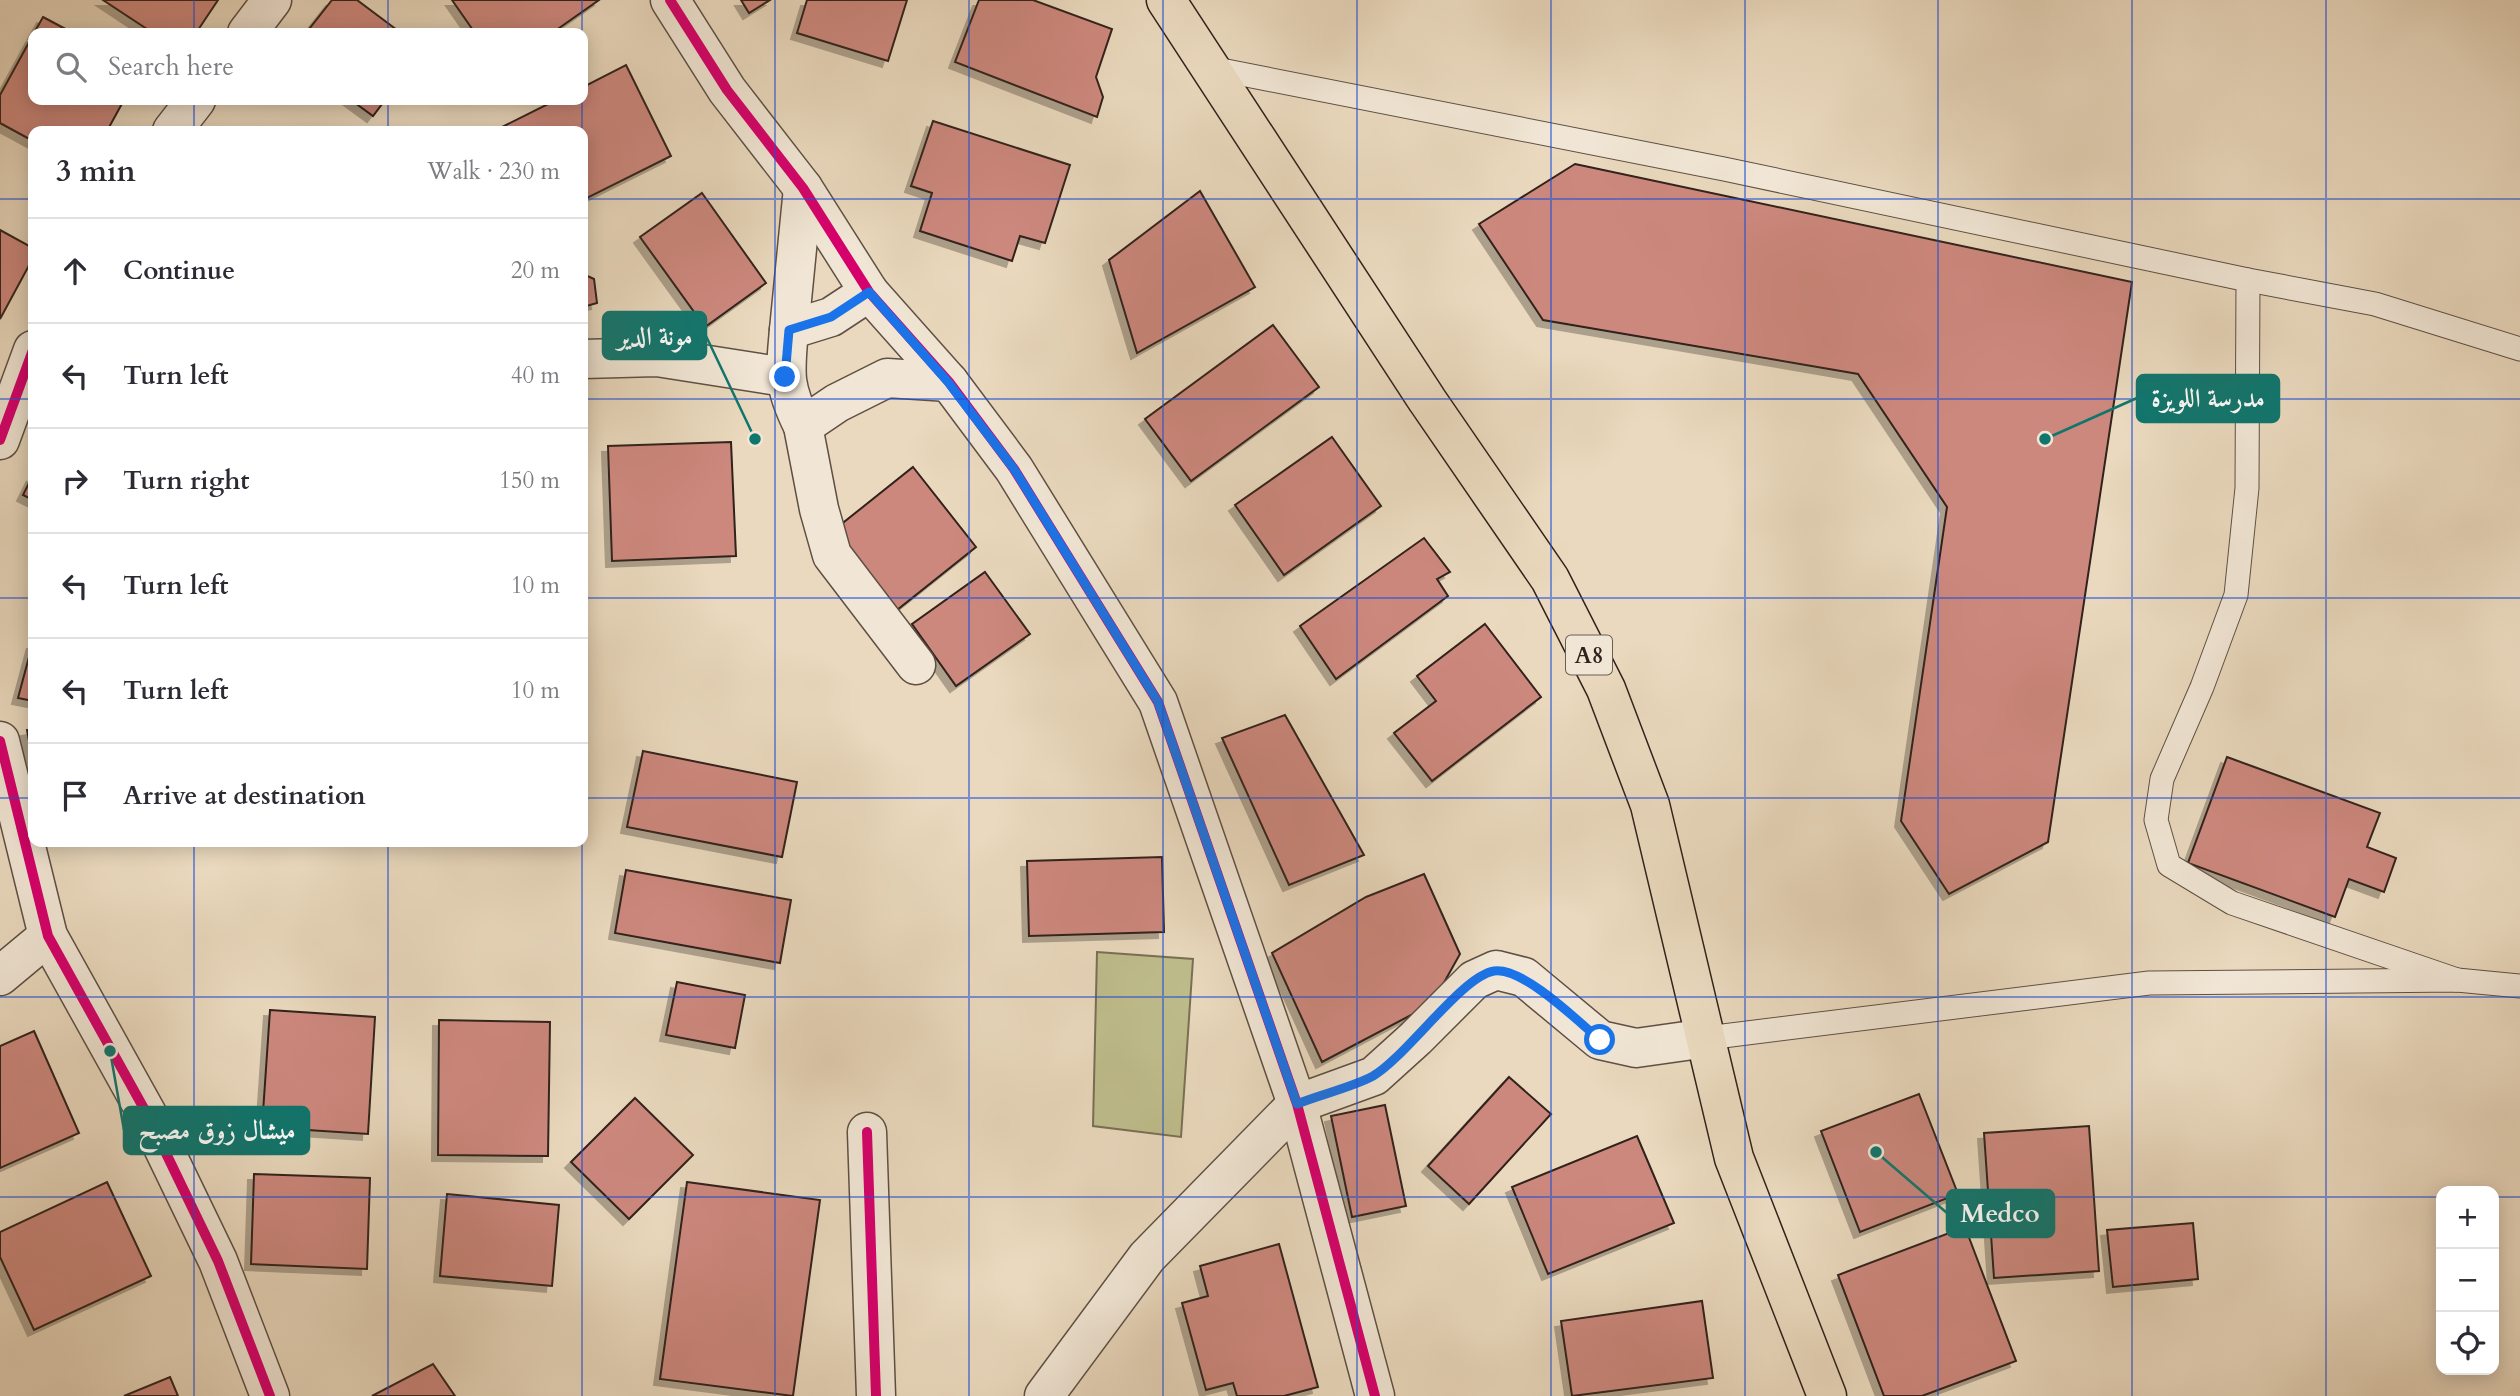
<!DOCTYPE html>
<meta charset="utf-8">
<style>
body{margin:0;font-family:Cardo,Amiri,serif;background:#f7f7f7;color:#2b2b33}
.controls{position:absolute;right:21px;bottom:21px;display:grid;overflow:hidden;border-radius:14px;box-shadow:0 4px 18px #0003}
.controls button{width:63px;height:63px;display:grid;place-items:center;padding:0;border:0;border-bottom:2px solid #e1e1e2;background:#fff;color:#2b2b33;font:35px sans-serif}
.stop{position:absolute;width:21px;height:21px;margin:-16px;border:5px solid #1a73e8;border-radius:50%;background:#fff}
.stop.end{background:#1a73e8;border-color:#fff;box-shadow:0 2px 7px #0008}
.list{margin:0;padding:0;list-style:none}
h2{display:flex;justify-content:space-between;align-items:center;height:91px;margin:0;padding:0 28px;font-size:30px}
h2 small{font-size:23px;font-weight:400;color:#7c7c81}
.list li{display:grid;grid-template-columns:46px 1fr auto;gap:21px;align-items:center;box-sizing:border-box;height:105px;padding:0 28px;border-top:2px solid #e1e1e2}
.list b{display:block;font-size:26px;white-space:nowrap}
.list em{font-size:23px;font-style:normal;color:#7c7c81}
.icon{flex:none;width:38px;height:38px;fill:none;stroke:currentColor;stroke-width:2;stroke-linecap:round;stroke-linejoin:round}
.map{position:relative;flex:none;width:2520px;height:1396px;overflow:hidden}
.search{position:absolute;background:#fff;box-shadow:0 4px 18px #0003;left:28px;top:28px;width:560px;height:77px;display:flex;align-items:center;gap:18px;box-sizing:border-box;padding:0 24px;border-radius:14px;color:#7c7c81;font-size:26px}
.panel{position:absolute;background:#fff;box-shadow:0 4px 18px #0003;left:28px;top:126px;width:560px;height:721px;border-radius:14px}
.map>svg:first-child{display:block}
.green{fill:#bfbd8c;stroke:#787054;stroke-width:2}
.building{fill:#cd887e;stroke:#30221c;stroke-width:2;filter:url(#shadow)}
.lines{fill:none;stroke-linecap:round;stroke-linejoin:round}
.service-casing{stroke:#5e5044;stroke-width:25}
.minor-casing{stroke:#5e5044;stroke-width:41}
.tertiary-casing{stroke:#5e5044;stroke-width:41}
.trunk-casing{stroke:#30221c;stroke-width:41}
.service{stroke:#f1e6d5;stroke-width:23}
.minor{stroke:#f1e6d5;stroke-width:38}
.tertiary{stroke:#f1e6d5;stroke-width:38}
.trunk{stroke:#ead9be;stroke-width:38}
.cycleway-casing{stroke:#f1e6d5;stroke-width:15}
.cycleway{stroke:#d6006c;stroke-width:10}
.route{stroke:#1a73e8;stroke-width:9}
.grid{fill:none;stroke:#1d4ed8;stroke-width:2;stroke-opacity:0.55}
.labels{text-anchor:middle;stroke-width:6;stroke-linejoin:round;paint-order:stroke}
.shield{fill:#f1e6d5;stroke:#6a5d54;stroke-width:2}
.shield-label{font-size:23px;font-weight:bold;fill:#30221c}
.leader{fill:none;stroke:#0f766e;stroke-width:2.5}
.callout-dot{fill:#0f766e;stroke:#f1e6d5;stroke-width:2.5}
.callout{fill:#0f766e;stroke:#0f766e;stroke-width:2.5}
.callout-label{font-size:26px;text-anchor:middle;font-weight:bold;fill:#fff}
</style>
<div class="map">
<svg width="2520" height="1396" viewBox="0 0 2520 1396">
<defs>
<filter id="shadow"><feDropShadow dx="-6" dy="6" stdDeviation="0" flood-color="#0004"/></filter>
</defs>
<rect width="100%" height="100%" fill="#ead9be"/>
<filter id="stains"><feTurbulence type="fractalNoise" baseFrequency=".00286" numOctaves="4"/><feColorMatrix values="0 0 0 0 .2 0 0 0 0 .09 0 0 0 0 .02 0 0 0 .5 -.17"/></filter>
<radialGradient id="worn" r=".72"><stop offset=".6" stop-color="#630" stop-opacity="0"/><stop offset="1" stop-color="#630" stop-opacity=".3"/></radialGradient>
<!-- green -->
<path class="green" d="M 1097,952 L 1193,959 L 1181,1137 L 1093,1126 Z"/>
<!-- building -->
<g class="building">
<path d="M 103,0 L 218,0 L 196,33 L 153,33 Z"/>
<path d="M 332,0 L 357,0 L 401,33 L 306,33 Z"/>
<path d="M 452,0 L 599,0 L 552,33 L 475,33 Z"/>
<path d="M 741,0 L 770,0 L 749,13 Z"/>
<path d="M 807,0 L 907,0 L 888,61 L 797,33 Z"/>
<path d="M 979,0 L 1033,0 L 1112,29 L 1096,77 L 1103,97 L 1097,117 L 955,62 Z"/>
<path d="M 43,17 L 73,33 L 34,33 Z"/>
<path d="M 33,35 L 33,100 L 124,100 L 107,131 L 33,131 L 33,141 L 0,123 L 0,95 Z"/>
<path d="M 626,65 L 671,156 L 583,200 L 583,131 L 504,131 L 502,127 L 556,100 L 583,100 L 583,87 Z"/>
<path d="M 351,100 L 385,100 L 373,116 Z"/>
<path d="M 933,121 L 1070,165 L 1045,243 L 1020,236 L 1012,261 L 920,231 L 932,193 L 911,186 Z"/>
<path d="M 1575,164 L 2132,282 L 2048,842 L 1949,894 L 1901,821 L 1947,507 L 1858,374 L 1543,320 L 1479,224 Z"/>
<path d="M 1200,191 L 1255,287 L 1137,353 L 1109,260 Z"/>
<path d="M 702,193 L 766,283 L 705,327 L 640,237 Z"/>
<path d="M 0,230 L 33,248 L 33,258 L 0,319 Z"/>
<path d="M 583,274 L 594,279 L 597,303 L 583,307 Z"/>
<path d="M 1273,325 L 1319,387 L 1191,481 L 1145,419 Z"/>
<path d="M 1332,437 L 1381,506 L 1284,575 L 1235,505 Z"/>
<path d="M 731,442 L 736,556 L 612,561 L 608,446 Z"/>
<path d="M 913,467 L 976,547 L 897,610 L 834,530 Z"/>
<path d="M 33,475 L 33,500 L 23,495 Z"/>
<path d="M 1424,538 L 1450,572 L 1437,579 L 1448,596 L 1336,679 L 1300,626 Z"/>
<path d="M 985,572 L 1030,634 L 956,686 L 912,624 Z"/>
<path d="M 1485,624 L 1541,697 L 1432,781 L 1394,733 L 1436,701 L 1417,676 Z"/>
<path d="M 33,642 L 33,701 L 18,698 Z"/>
<path d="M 1285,715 L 1364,855 L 1289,885 L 1222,738 Z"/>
<path d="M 33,729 L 33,762 L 27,730 Z"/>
<path d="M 643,751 L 797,782 L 782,857 L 627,827 Z"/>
<path d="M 2227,757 L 2380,813 L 2367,847 L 2396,858 L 2384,892 L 2349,879 L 2335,917 L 2188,863 Z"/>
<path d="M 1162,857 L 1164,932 L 1029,936 L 1027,861 Z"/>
<path d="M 626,870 L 791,900 L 780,963 L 615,933 Z"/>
<path d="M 1424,874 L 1460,954 L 1432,1004 L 1322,1062 L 1272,953 L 1366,897 Z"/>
<path d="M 677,982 L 745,995 L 735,1048 L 666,1035 Z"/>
<path d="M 270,1010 L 375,1017 L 368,1134 L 262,1127 Z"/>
<path d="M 439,1020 L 550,1022 L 548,1156 L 438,1155 Z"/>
<path d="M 34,1031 L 79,1133 L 0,1168 L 0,1046 Z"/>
<path d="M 1509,1077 L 1551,1114 L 1469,1204 L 1428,1166 Z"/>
<path d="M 1919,1094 L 1958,1194 L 1860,1232 L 1821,1131 Z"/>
<path d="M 635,1098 L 693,1155 L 629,1219 L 571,1162 Z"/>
<path d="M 1385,1105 L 1406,1206 L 1352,1217 L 1331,1116 Z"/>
<path d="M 2089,1126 L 2099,1271 L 1994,1278 L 1984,1133 Z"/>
<path d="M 1637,1136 L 1674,1223 L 1548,1274 L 1512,1187 Z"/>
<path d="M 254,1174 L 370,1178 L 367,1269 L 251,1264 Z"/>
<path d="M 107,1182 L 151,1276 L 34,1330 L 0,1257 L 0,1232 Z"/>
<path d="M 687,1182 L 820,1200 L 793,1396 L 660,1379 Z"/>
<path d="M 447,1194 L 559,1205 L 552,1286 L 440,1276 Z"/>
<path d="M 2193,1223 L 2198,1279 L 2113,1287 L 2107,1230 Z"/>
<path d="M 1965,1227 L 2016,1361 L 1922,1396 L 1884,1396 L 1838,1275 Z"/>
<path d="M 1279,1244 L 1318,1387 L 1284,1396 L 1237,1396 L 1233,1383 L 1206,1390 L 1182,1303 L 1208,1296 L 1200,1266 Z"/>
<path d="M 1702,1301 L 1713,1378 L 1572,1396 L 1561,1321 Z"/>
<path d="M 433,1364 L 455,1396 L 372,1396 Z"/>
<path d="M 170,1377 L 178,1396 L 124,1396 Z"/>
</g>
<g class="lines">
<defs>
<g id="service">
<path d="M 1211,68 L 1724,169 L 2248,280 L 2247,488 L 2236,595 L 2202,687 L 2162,779 L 2156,820 L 2169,865 L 2232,903 L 2457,980"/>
<path d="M 2248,280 L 2375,304 L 2520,349"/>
<path d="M 1707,1038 L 2149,983 L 2457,980 L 2520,986"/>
</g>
<g id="minor">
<path d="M 869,292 L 831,317 L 789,330 C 785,374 783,386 803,426 L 837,403 L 887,378 L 949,382"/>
<path d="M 583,359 L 657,357 L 785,377"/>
<path d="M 803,426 L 819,509 L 832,555 L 916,665"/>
<path d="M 0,976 L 48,936"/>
<path d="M 867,1132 L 876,1396"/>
<path d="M 1044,1396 L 1147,1257 L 1297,1104 L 1374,1076 L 1416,1038 L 1474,980 L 1496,970 L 1524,977 L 1600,1040 L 1636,1048 L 1707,1038"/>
</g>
<g id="tertiary">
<path d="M 670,0 L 727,90 L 803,188 L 869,292 L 949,382 L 1014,469 L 1158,702 L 1297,1104 L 1375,1396"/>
<path d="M 247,33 L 272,0"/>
<path d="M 172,131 L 196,100"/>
<path d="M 789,330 L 803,188"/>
<path d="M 0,440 L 33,350"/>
<path d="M 0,741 L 48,936 L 147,1114 L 218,1261 L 270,1396"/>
</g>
<path id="trunk" d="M 1166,0 L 1427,400 L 1550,579 L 1606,689 L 1650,805 L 1734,1158 L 1827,1396"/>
</defs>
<!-- service casing -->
<use href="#service" class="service-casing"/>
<!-- minor casing -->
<use href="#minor" class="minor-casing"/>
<!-- tertiary casing -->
<use href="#tertiary" class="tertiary-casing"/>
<!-- trunk casing -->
<use href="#trunk" class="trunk-casing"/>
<!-- service -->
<use href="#service" class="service"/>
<!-- minor -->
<use href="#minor" class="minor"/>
<!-- tertiary -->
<use href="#tertiary" class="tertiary"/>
<!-- trunk -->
<use href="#trunk" class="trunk"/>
<defs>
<g id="cycleway">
<path d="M 670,0 L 727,90 L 803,188 L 869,292 L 949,382 L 1014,469 L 1158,702 L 1297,1104 L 1375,1396"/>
<path d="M 0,440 L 33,350"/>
<path d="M 0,741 L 48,936 L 147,1114 L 218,1261 L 270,1396"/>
<path d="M 867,1132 L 876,1396"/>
</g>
</defs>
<!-- cycleway casing -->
<use href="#cycleway" class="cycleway-casing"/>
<!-- cycleway -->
<use href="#cycleway" class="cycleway"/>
</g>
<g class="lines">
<!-- route -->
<path class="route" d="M 785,377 L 789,330 L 831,317 L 869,292 L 948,382 L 1014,469 L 1158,702 L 1297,1104 C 1319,1095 1353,1087 1373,1076 C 1407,1056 1462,976 1494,971 C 1522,966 1579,1022 1600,1040"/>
</g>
<!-- grid -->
<path class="grid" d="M 194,0 L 194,33M 388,0 L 388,33M 582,0 L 582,33M 775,0 L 775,1396M 969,0 L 969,1396M 1163,0 L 1163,1396M 1357,0 L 1357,1396M 1551,0 L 1551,1396M 1745,0 L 1745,1396M 1938,0 L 1938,1396M 2132,0 L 2132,1396M 2326,0 L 2326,1396M 194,100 L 194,131M 388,100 L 388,131M 582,100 L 582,131M 0,199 L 33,199M 583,199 L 2520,199M 0,399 L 33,399M 583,399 L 2520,399M 0,598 L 33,598M 583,598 L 2520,598M 0,798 L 33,798M 583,798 L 2520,798M 194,842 L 194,1396M 388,842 L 388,1396M 582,842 L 582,1396M 0,997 L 2520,997M 0,1197 L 2441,1197M 2494,1197 L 2520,1197"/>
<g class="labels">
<!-- shield labels -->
<rect class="shield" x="1566" y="635.5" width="46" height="39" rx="5"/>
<g class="shield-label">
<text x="1589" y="663">A8</text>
</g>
</g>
<!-- callouts -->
<path class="leader" d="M755 439L706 336M2045 439L2137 398M110 1051L124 1130M1876 1152L1947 1213"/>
<g class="callout-dot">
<circle cx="755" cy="439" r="7"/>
<circle cx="2045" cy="439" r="7"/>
<circle cx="110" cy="1051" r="7"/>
<circle cx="1876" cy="1152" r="7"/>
</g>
<g class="callout">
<rect x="603" y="312" width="103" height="47" rx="7"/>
<rect x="2137" y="375" width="142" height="47" rx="7"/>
<rect x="124" y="1107" width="185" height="47" rx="7"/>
<rect x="1947" y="1190" width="107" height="47" rx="7"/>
</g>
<g class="callout-label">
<text x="655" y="345">مونة الدير</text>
<text x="2208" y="407">مدرسة اللويزة</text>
<text x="217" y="1139">ميشال زوق مصبح</text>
<text x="2000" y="1222">Medco</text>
</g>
<rect width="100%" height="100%" filter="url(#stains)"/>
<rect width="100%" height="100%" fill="url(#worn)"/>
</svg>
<div class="controls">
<button>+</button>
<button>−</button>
<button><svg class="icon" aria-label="locate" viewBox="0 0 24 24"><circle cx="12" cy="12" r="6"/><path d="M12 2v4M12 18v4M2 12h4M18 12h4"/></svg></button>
</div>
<div class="stop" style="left:1600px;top:1040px"></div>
<div class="stop end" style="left:785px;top:377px"></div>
<div class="search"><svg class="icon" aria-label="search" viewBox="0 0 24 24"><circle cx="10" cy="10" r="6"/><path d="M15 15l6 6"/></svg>Search here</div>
<section class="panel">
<h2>3 min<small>Walk · 230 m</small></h2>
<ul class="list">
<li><svg class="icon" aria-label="ahead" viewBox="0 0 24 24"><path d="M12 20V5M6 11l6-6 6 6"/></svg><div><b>Continue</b></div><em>20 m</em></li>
<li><svg class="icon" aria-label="left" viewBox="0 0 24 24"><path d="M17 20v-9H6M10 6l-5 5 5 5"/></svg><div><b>Turn left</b></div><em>40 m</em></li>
<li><svg class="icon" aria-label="right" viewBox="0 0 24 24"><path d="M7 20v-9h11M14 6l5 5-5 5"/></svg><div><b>Turn right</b></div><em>150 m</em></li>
<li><svg class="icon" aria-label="left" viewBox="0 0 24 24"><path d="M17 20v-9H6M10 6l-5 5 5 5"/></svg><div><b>Turn left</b></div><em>10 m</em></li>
<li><svg class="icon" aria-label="left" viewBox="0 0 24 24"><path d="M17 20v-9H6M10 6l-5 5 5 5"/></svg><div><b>Turn left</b></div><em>10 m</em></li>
<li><svg class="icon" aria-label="arrive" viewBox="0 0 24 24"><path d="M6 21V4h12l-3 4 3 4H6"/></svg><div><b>Arrive at destination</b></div></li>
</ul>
</section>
</div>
